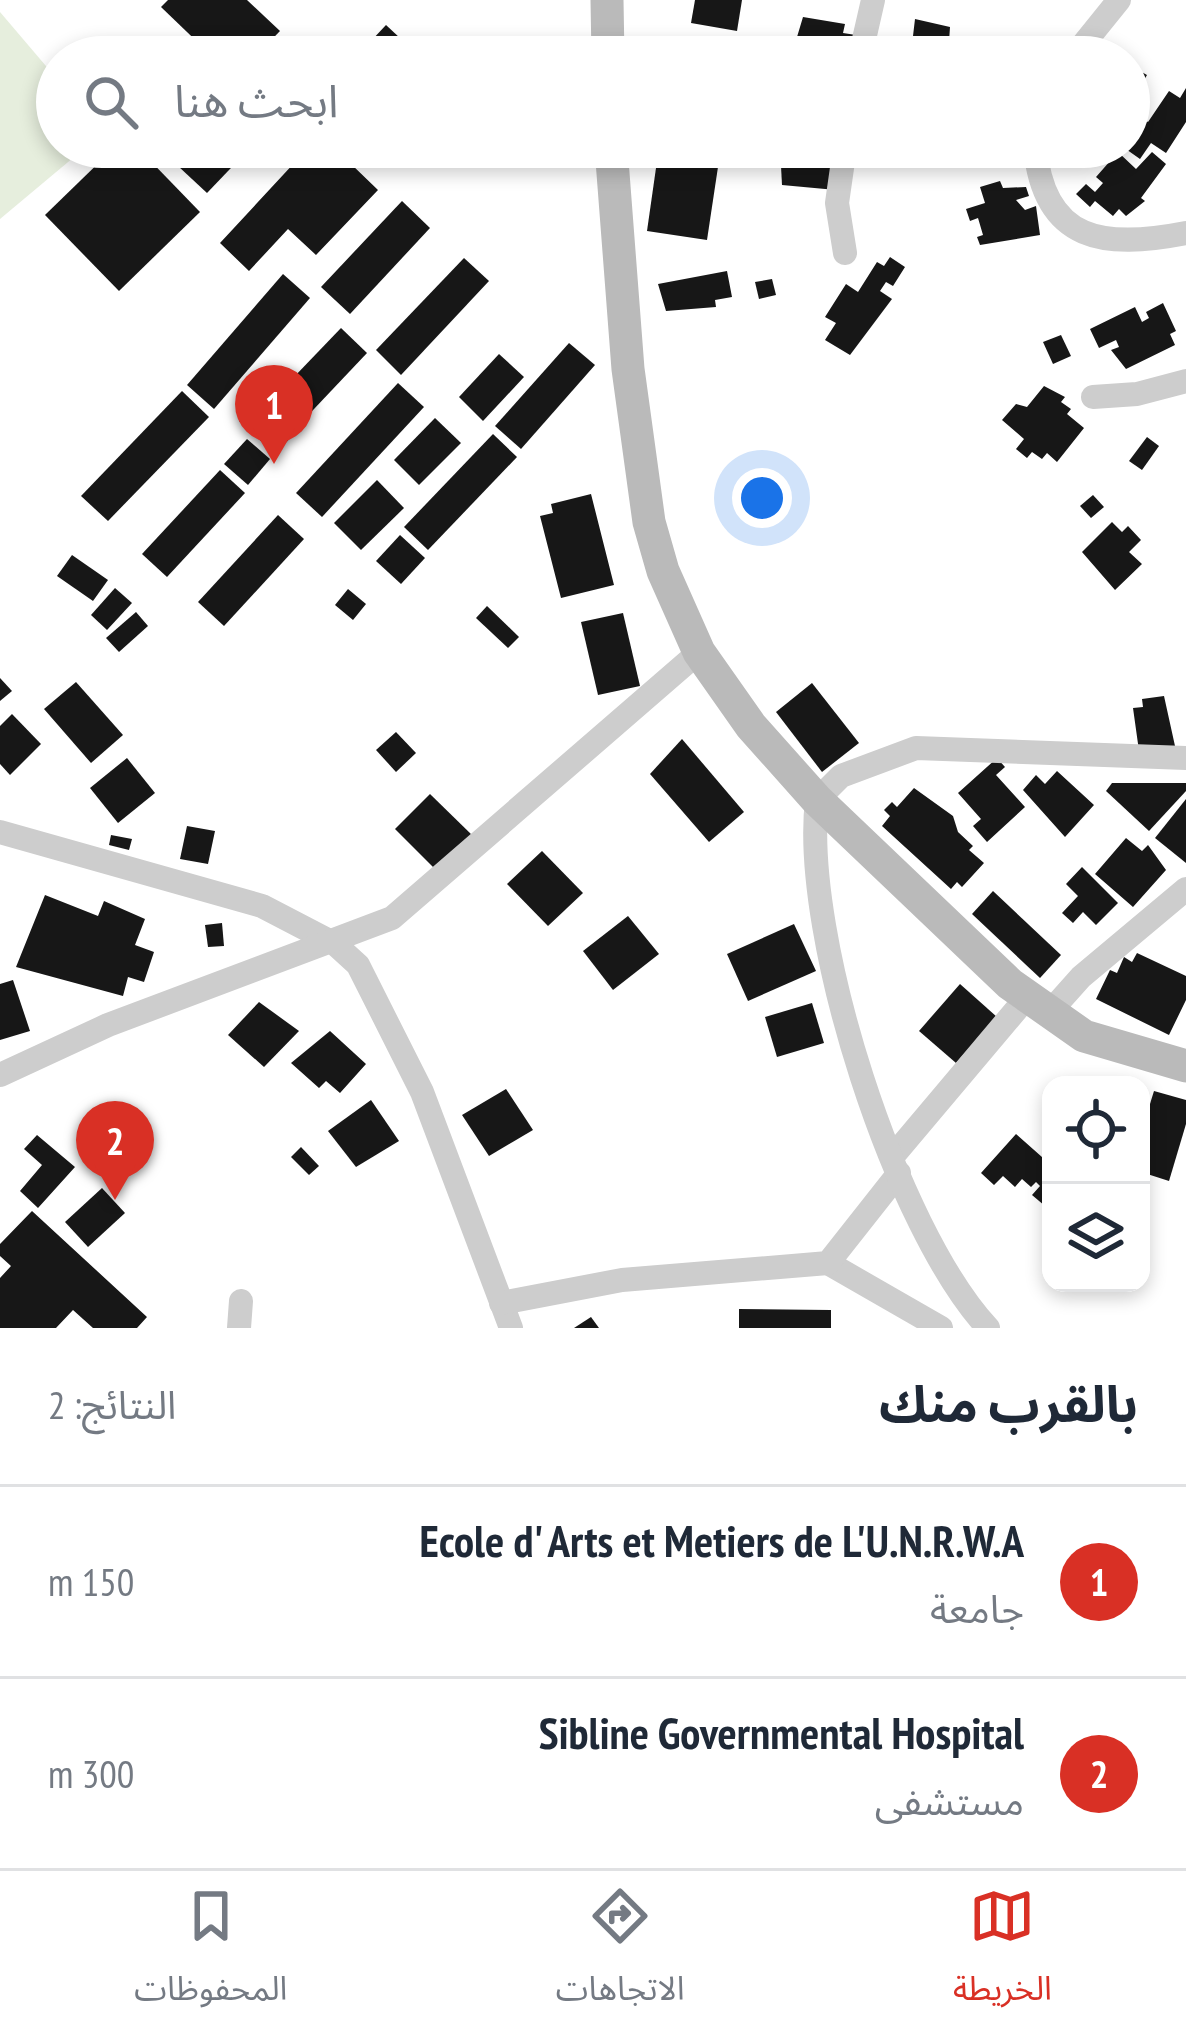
<!DOCTYPE html>
<html lang="ar">
<meta charset="utf-8">
<style>
body{margin:0;font-family:"PT Sans Narrow","Noto Sans Arabic",sans-serif;background:#f2f2f3;color:#1f2937;direction:rtl}
.controls{position:absolute;right:36px;bottom:36px;display:grid;overflow:hidden;border-radius:24px;box-shadow:0 6px 18px #0003}
.controls button{width:108px;height:108px;display:grid;place-items:center;padding:0;border:0;border-bottom:3px solid #e0e1e3;background:#fff;color:#1f2937;font:60px sans-serif}
.you{position:absolute;left:762px;top:498px;width:42px;height:42px;margin:-30px;border:9px solid #fff;border-radius:50%;background:#1a73e8;box-shadow:0 0 0 18px #1a73e833}
.badge{display:grid;place-items:center;width:78px;height:78px;border-radius:50%;background:#d93025;color:#fff;font-size:39px;font-weight:700}
.pin{position:absolute;translate:-50% -99px;filter:drop-shadow(0 3px 6px #0008)}
.pin::after{content:'';position:absolute;top:63px;width:42px;height:36px;background:inherit;clip-path:polygon(0 0,100% 0,50% 100%)}
.list{margin:0;padding:0;list-style:none}
h2{display:flex;justify-content:space-between;align-items:center;height:156px;margin:0;padding:0 48px;font-size:51px}
h2 small{font-size:39px;font-weight:400;color:#747a83}
.list li{display:grid;grid-template-columns:78px 1fr auto;gap:36px;align-items:center;box-sizing:border-box;height:192px;padding:0 48px;border-top:3px solid #e0e1e3}
.list b{display:block;font-size:45px;white-space:nowrap}
.list p{margin:0;font-size:39px;white-space:nowrap;color:#747a83}
.list em{font-size:39px;font-style:normal;color:#747a83}
.icon{flex:none;width:66px;height:66px;fill:none;stroke:currentColor;stroke-width:2;stroke-linecap:round;stroke-linejoin:round}
.map{position:relative;flex:none;width:1186px;height:1328px;overflow:hidden;direction:ltr}
.search{position:absolute;background:#fff;box-shadow:0 6px 18px #0003;left:36px;right:36px;top:36px;height:132px;display:flex;align-items:center;gap:30px;box-sizing:border-box;padding:0 42px;border-radius:66px;color:#747a83;font-size:45px}
.sheet{height:540px;background:#fff}
nav{display:flex;justify-content:space-around;align-items:center;box-sizing:border-box;height:168px;border-top:3px solid #e0e1e3;background:#fff;font-size:33px;color:#747a83}
nav a{display:grid;justify-items:center;gap:6px}
nav .on{color:#d93025}
.map>svg:first-child{display:block}
.green{fill:#e6eedd}
.building{fill:#171717}
.lines{fill:none;stroke-linecap:round;stroke-linejoin:round}
.minor{stroke:#cdcdcd;stroke-width:24}
.secondary{stroke:#bababa;stroke-width:33}
</style>
<div class="map">
<svg width="1186" height="1328" viewBox="0 0 1186 1328">
<rect width="100%" height="100%" fill="#fff"/>
<!-- green -->
<path class="green" d="M 0,12 L 57,79 L 57,147 L 86,147 L 0,219 Z"/>
<!-- building -->
<g class="building">
<path d="M 168,0 L 247,0 L 280,31 L 255,57 L 213,57 L 161,7 Z"/>
<path d="M 695,0 L 742,0 L 737,31 L 691,23 Z"/>
<path d="M 803,17 L 845,24 L 843,33 L 856,35 L 853,51 L 848,57 L 791,57 Z"/>
<path d="M 915,19 L 950,27 L 948,57 L 902,57 L 911,53 Z"/>
<path d="M 386,25 L 415,52 L 409,57 L 356,57 Z"/>
<path d="M 1129,65 L 1147,75 L 1139,89 L 1146,93 L 1141,103 L 1133,99 L 1129,106 Z"/>
<path d="M 1186,88 L 1186,122 L 1166,153 L 1151,143 L 1140,159 L 1123,147 L 1129,147 L 1143,119 L 1148,122 L 1169,91 L 1180,98 Z"/>
<path d="M 115,147 L 137,147 L 200,212 L 119,291 L 45,215 Z"/>
<path d="M 197,147 L 251,147 L 207,193 L 178,166 Z"/>
<path d="M 309,147 L 365,147 L 350,163 L 378,190 L 316,255 L 288,229 L 249,271 L 220,243 Z"/>
<path d="M 659,147 L 721,147 L 707,240 L 647,231 Z"/>
<path d="M 780,147 L 840,147 L 836,190 L 782,185 Z"/>
<path d="M 1118,152 L 1136,169 L 1152,152 L 1166,164 L 1141,198 L 1145,201 L 1126,216 L 1119,209 L 1113,216 L 1095,201 L 1090,207 L 1076,194 L 1086,184 L 1095,192 L 1103,183 L 1096,177 Z"/>
<path d="M 1000,181 L 1003,188 L 1026,187 L 1029,196 L 1016,200 L 1025,210 L 1036,206 L 1040,235 L 980,245 L 977,237 L 983,235 L 978,218 L 970,221 L 966,209 L 985,203 L 980,187 Z"/>
<path d="M 402,201 L 430,228 L 350,314 L 321,287 Z"/>
<path d="M 890,257 L 905,267 L 893,286 L 886,282 L 880,291 L 892,299 L 850,355 L 825,340 L 836,323 L 825,317 L 846,284 L 858,292 L 877,262 L 884,266 Z"/>
<path d="M 464,258 L 489,281 L 401,375 L 376,350 Z"/>
<path d="M 727,271 L 732,297 L 715,300 L 716,307 L 666,311 L 658,284 Z"/>
<path d="M 283,274 L 310,298 L 214,409 L 187,385 Z"/>
<path d="M 772,279 L 776,295 L 759,299 L 755,282 Z"/>
<path d="M 1163,303 L 1176,331 L 1170,334 L 1175,345 L 1126,369 L 1111,350 L 1119,347 L 1116,340 L 1099,348 L 1090,329 L 1135,307 L 1142,322 L 1149,318 L 1146,312 Z"/>
<path d="M 341,328 L 367,353 L 296,428 L 269,403 Z"/>
<path d="M 1061,335 L 1071,356 L 1053,364 L 1043,342 Z"/>
<path d="M 569,343 L 595,365 L 521,449 L 495,426 Z"/>
<path d="M 499,354 L 524,377 L 483,421 L 459,397 Z"/>
<path d="M 398,383 L 424,407 L 322,517 L 296,493 Z"/>
<path d="M 1044,386 L 1065,397 L 1061,402 L 1071,409 L 1067,414 L 1084,428 L 1057,462 L 1047,453 L 1042,459 L 1032,452 L 1027,458 L 1016,449 L 1024,439 L 1002,420 L 1016,404 L 1027,407 Z"/>
<path d="M 182,391 L 209,417 L 108,521 L 81,496 Z"/>
<path d="M 260,398 L 296,432 L 275,454 L 239,421 Z"/>
<path d="M 435,418 L 461,443 L 419,485 L 394,460 Z"/>
<path d="M 493,434 L 517,457 L 428,550 L 404,527 Z"/>
<path d="M 1147,437 L 1159,446 L 1142,470 L 1129,461 Z"/>
<path d="M 247,439 L 270,459 L 248,485 L 224,464 Z"/>
<path d="M 220,470 L 245,493 L 167,577 L 142,554 Z"/>
<path d="M 377,480 L 404,508 L 361,550 L 334,523 Z"/>
<path d="M 591,494 L 614,585 L 561,598 L 540,516 L 553,513 L 551,504 Z"/>
<path d="M 1093,495 L 1104,507 L 1091,518 L 1080,506 Z"/>
<path d="M 278,515 L 304,539 L 224,626 L 198,602 Z"/>
<path d="M 1112,522 L 1122,532 L 1128,526 L 1141,540 L 1129,552 L 1142,564 L 1115,590 L 1082,552 Z"/>
<path d="M 400,535 L 425,558 L 401,584 L 376,561 Z"/>
<path d="M 72,555 L 108,580 L 93,601 L 57,576 Z"/>
<path d="M 115,588 L 132,603 L 107,630 L 91,615 Z"/>
<path d="M 348,589 L 366,604 L 353,620 L 335,605 Z"/>
<path d="M 487,606 L 519,637 L 508,648 L 476,618 Z"/>
<path d="M 136,612 L 148,626 L 119,652 L 106,638 Z"/>
<path d="M 623,613 L 640,686 L 598,695 L 581,622 Z"/>
<path d="M 0,678 L 12,691 L 0,701 Z"/>
<path d="M 76,682 L 123,735 L 91,763 L 44,709 Z"/>
<path d="M 812,683 L 859,743 L 822,772 L 776,712 Z"/>
<path d="M 1164,696 L 1175,746 L 1139,751 L 1133,708 L 1143,707 L 1142,699 Z"/>
<path d="M 12,714 L 41,744 L 10,775 L 0,764 L 0,726 Z"/>
<path d="M 396,732 L 416,753 L 396,772 L 376,750 Z"/>
<path d="M 682,739 L 744,812 L 709,842 L 650,774 Z"/>
<path d="M 127,758 L 155,793 L 118,823 L 90,788 Z"/>
<path d="M 997,758 L 1005,767 L 996,775 L 1025,807 L 987,842 L 973,826 L 981,819 L 958,793 Z"/>
<path d="M 1057,771 L 1094,805 L 1065,837 L 1023,790 L 1036,775 L 1045,784 Z"/>
<path d="M 1112,783 L 1186,783 L 1186,791 L 1149,831 L 1106,791 Z"/>
<path d="M 914,788 L 953,816 L 958,832 L 973,846 L 969,850 L 984,863 L 962,887 L 957,882 L 951,889 L 882,826 L 890,816 L 884,810 L 892,802 L 897,807 Z"/>
<path d="M 430,794 L 473,836 L 438,872 L 395,829 Z"/>
<path d="M 1186,799 L 1186,863 L 1155,838 Z"/>
<path d="M 187,826 L 215,831 L 208,864 L 180,859 Z"/>
<path d="M 111,835 L 132,839 L 129,850 L 109,845 Z"/>
<path d="M 1126,838 L 1142,851 L 1148,845 L 1166,870 L 1133,907 L 1095,874 Z"/>
<path d="M 542,851 L 583,893 L 548,926 L 507,884 Z"/>
<path d="M 1082,867 L 1118,903 L 1096,925 L 1083,912 L 1073,923 L 1062,913 L 1078,896 L 1066,884 Z"/>
<path d="M 993,891 L 1061,955 L 1040,978 L 972,914 Z"/>
<path d="M 45,895 L 98,916 L 104,901 L 145,919 L 135,945 L 154,952 L 144,982 L 128,977 L 123,996 L 16,967 Z"/>
<path d="M 628,916 L 659,954 L 613,990 L 583,951 Z"/>
<path d="M 222,923 L 224,946 L 208,947 L 205,925 Z"/>
<path d="M 794,924 L 816,971 L 748,1001 L 727,954 Z"/>
<path d="M 1137,953 L 1186,976 L 1186,1000 L 1169,1035 L 1096,999 L 1110,970 L 1117,973 L 1124,957 L 1132,962 Z"/>
<path d="M 13,980 L 30,1031 L 0,1040 L 0,984 Z"/>
<path d="M 960,984 L 997,1017 L 956,1063 L 919,1031 Z"/>
<path d="M 259,1002 L 299,1031 L 264,1067 L 228,1035 Z"/>
<path d="M 812,1003 L 824,1043 L 777,1057 L 765,1017 Z"/>
<path d="M 330,1031 L 366,1064 L 340,1093 L 326,1081 L 319,1088 L 291,1063 Z"/>
<path d="M 506,1089 L 533,1130 L 489,1156 L 462,1115 Z"/>
<path d="M 1154,1091 L 1186,1100 L 1186,1124 L 1169,1181 L 1141,1172 L 1141,1133 Z"/>
<path d="M 371,1100 L 399,1141 L 356,1167 L 328,1131 Z"/>
<path d="M 1016,1134 L 1051,1165 L 1045,1180 L 1051,1199 L 1045,1206 L 1032,1195 L 1040,1186 L 1036,1182 L 1031,1187 L 1022,1179 L 1015,1187 L 1003,1176 L 994,1185 L 981,1173 Z"/>
<path d="M 37,1135 L 75,1167 L 38,1208 L 20,1191 L 42,1165 L 24,1149 Z"/>
<path d="M 301,1147 L 319,1166 L 309,1175 L 291,1157 Z"/>
<path d="M 102,1188 L 125,1213 L 88,1247 L 65,1222 Z"/>
<path d="M 32,1211 L 147,1317 L 137,1328 L 93,1328 L 73,1310 L 56,1328 L 0,1328 L 0,1278 L 11,1266 L 0,1256 L 0,1244 Z"/>
<path d="M 739,1309 L 831,1310 L 831,1328 L 739,1328 Z"/>
<path d="M 591,1317 L 599,1328 L 574,1328 Z"/>
</g>
<g class="lines">
<!-- minor -->
<g class="minor">
<path d="M 860,57 L 873,0"/>
<path d="M 1073,57 L 1119,0"/>
<path d="M 845,147 L 837,203 L 845,253"/>
<path d="M 1035,147 C 1044,243 1105,249 1186,233"/>
<path d="M 1093,397 L 1137,394 L 1186,381"/>
<path d="M 0,832 L 262,906 L 335,944 L 358,965 L 422,1092 L 511,1328"/>
<path d="M 1048,1014 L 1081,977 L 1186,889"/>
<path d="M 0,1075 L 108,1025 L 392,918 L 699,652"/>
<path d="M 893,1156 L 1027,997"/>
<path d="M 828,1263 L 941,1328"/>
<path d="M 501,1303 L 622,1280 L 828,1263 L 899,1173"/>
<path d="M 239,1328 L 241,1301"/>
<path d="M 988,1328 C 896,1229 801,935 817,800 L 841,776 L 916,748 L 1186,758"/>
</g>
<!-- secondary -->
<g class="secondary">
<path d="M 607,0 L 608,57"/>
<path d="M 611,147 L 628,369 L 649,522 L 663,571 L 699,652 L 751,726 L 817,800 L 1010,984 L 1084,1036 L 1186,1066"/>
</g>
</g>
</svg>
<div class="controls">
<button><svg class="icon" aria-label="locate" viewBox="0 0 24 24"><circle cx="12" cy="12" r="6"/><path d="M12 2v4M12 18v4M2 12h4M18 12h4"/></svg></button>
<button><svg class="icon" aria-label="layers" viewBox="0 0 24 24"><path d="M12 4l9 5-9 5-9-5zM3 14l9 5 9-5"/></svg></button>
</div>
<div class="you"></div>
<div class="pin badge" style="left:274px;top:464px">1</div>
<div class="pin badge" style="left:115px;top:1200px">2</div>
<div class="search"><svg class="icon" aria-label="search" viewBox="0 0 24 24"><circle cx="10" cy="10" r="6"/><path d="M15 15l6 6"/></svg>ابحث هنا</div>
</div>
<section class="sheet">
<h2>بالقرب منك<small>النتائج: 2</small></h2>
<ul class="list">
<li><span class="badge">1</span><div><b>Ecole d' Arts et Metiers de L'U.N.R.W.A</b><p>جامعة</p></div><em>150 m</em></li>
<li><span class="badge">2</span><div><b>Sibline Governmental Hospital</b><p>مستشفى</p></div><em>300 m</em></li>
</ul>
</section>
<nav>
<a class="on"><svg class="icon" aria-label="map" viewBox="0 0 24 24"><path d="M3 6l6-2 6 2 6-2v14l-6 2-6-2-6 2zM9 4v14M15 6v14"/></svg>الخريطة</a>
<a><svg class="icon" aria-label="directions" viewBox="0 0 24 24"><path d="M12 3l9 9-9 9-9-9zM9 14v-3h6M13 9l2 2-2 2"/></svg>الاتجاهات</a>
<a><svg class="icon" aria-label="saved" viewBox="0 0 24 24"><path d="M7 4h10v16l-5-4-5 4z"/></svg>المحفوظات</a>
</nav>
